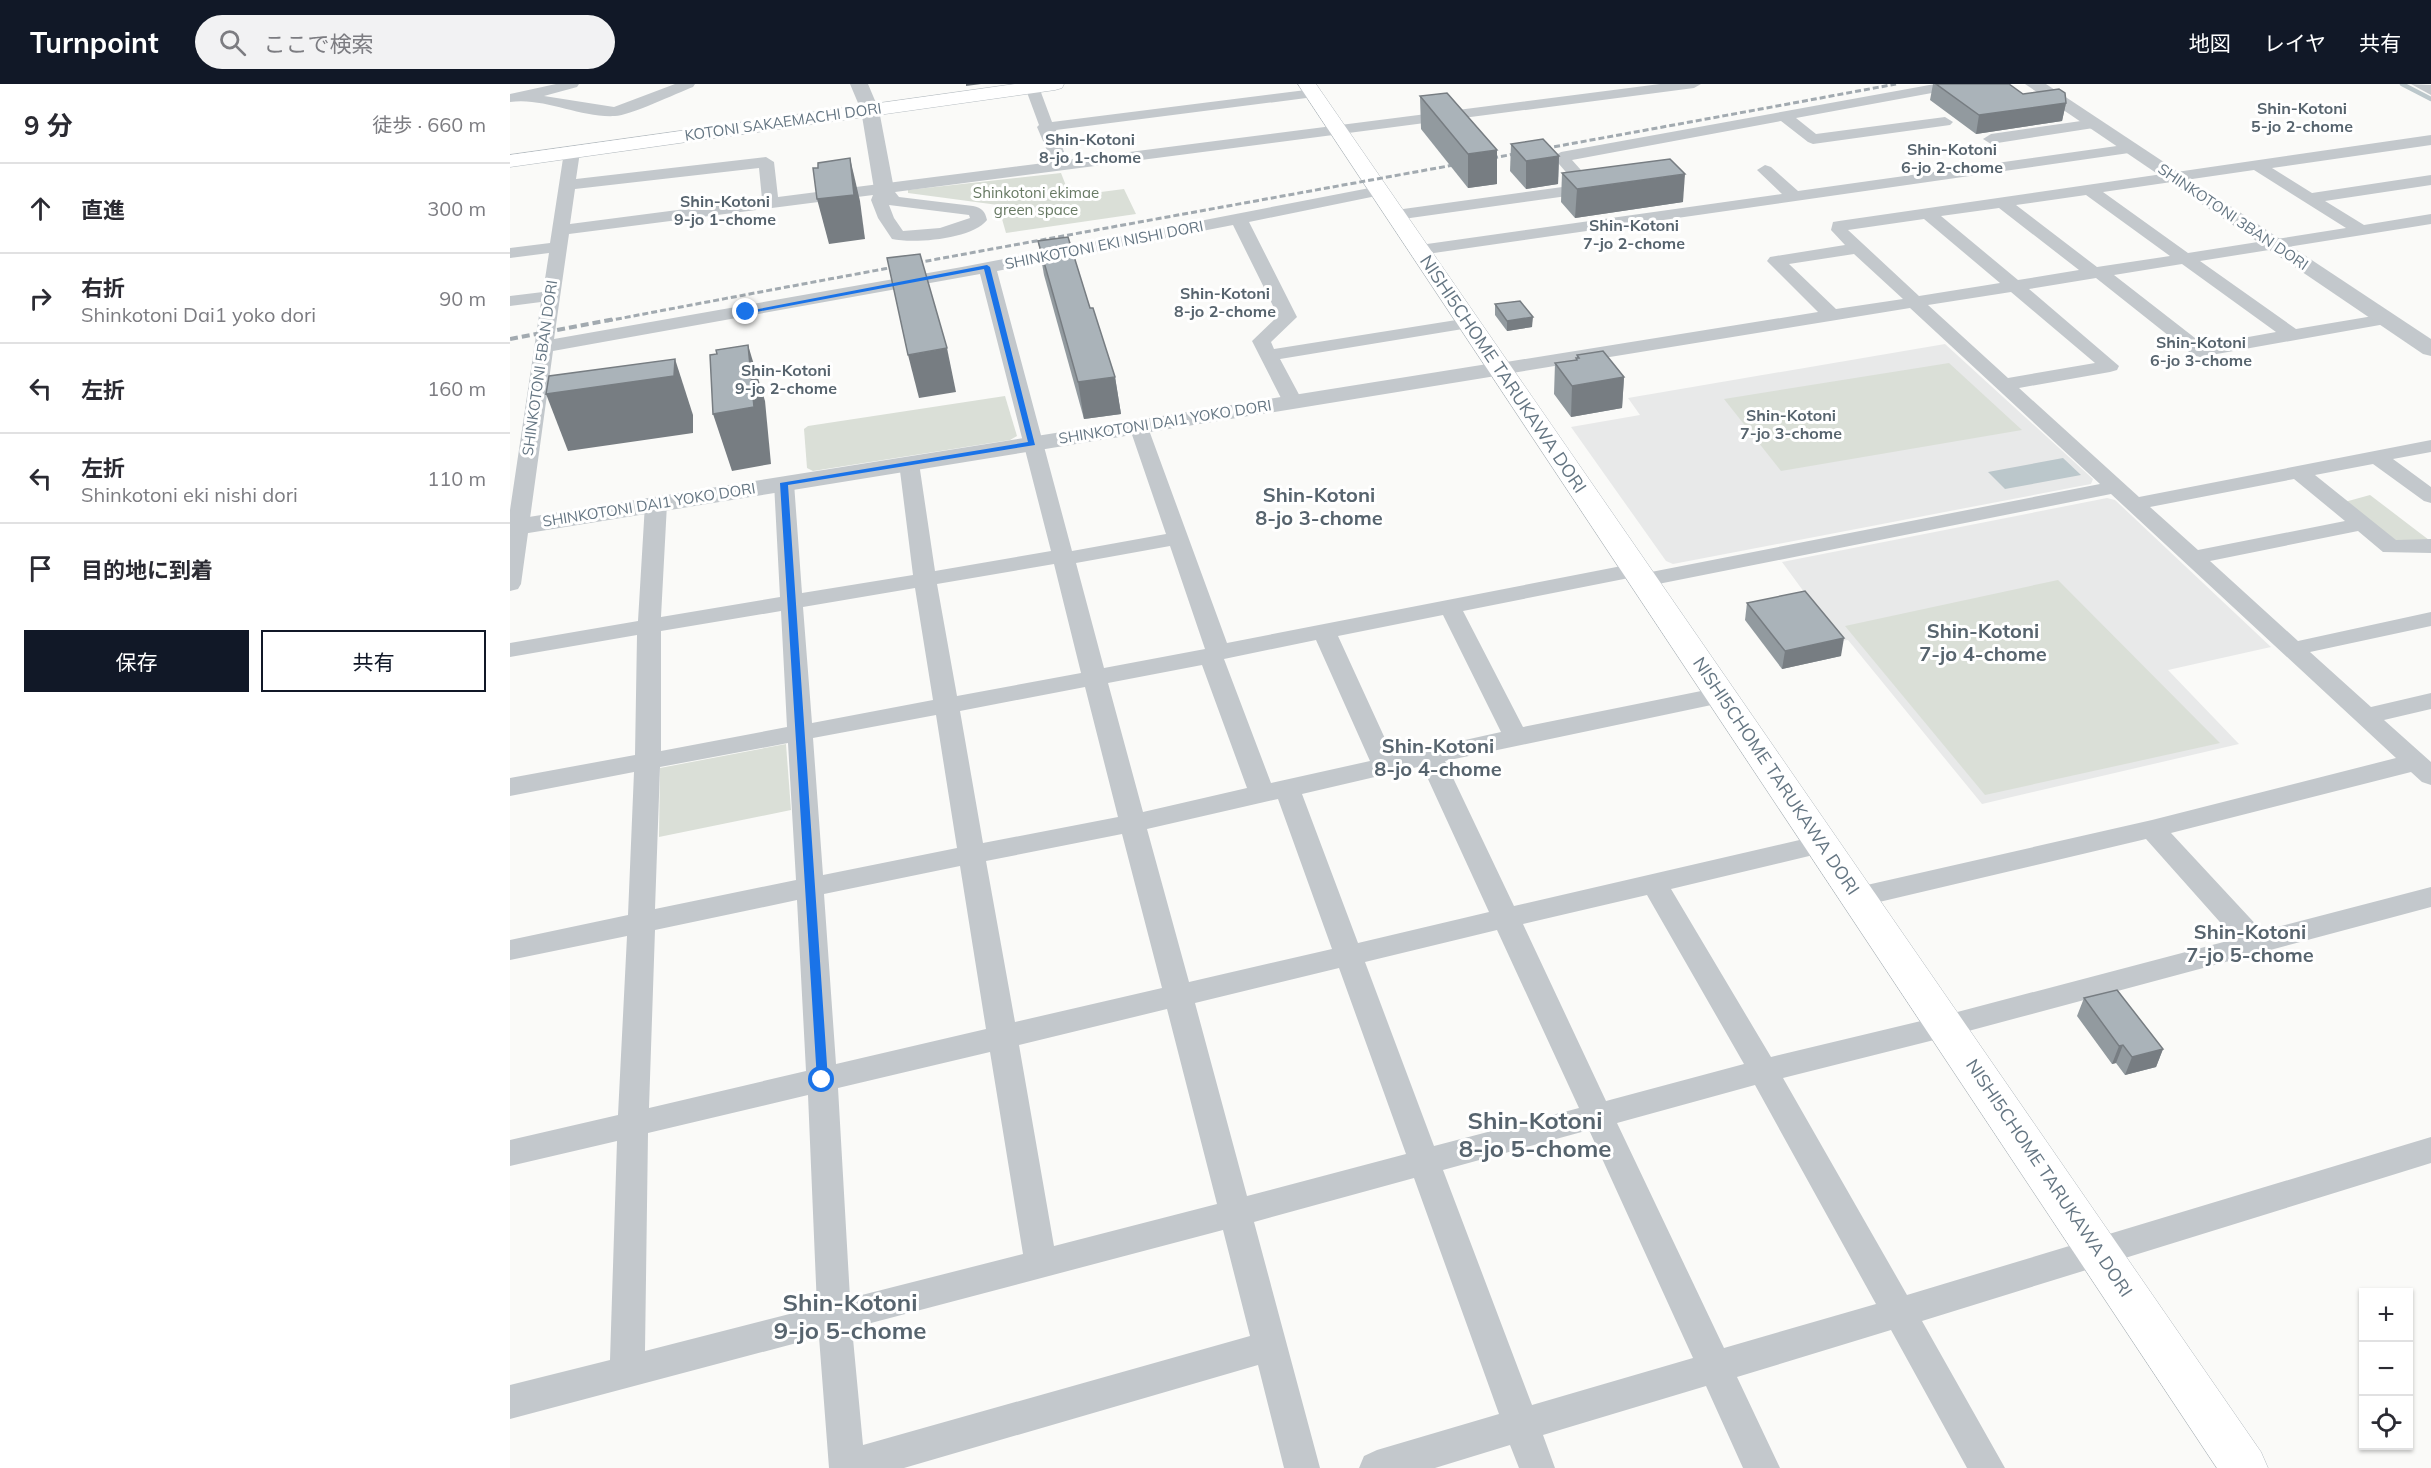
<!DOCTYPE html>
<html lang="ja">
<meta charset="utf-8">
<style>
body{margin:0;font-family:Mulish,"Noto Sans JP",sans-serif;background:#f2f2f3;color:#2b2b33}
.controls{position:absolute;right:18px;bottom:18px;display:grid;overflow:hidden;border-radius:0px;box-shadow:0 2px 4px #0004}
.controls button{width:54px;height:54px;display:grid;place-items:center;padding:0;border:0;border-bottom:2px solid #e1e1e2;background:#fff;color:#2b2b33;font:30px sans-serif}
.stop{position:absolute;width:18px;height:18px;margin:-14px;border:4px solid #1a73e8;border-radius:50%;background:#fff}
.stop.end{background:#1a73e8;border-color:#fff;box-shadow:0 2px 6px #0008}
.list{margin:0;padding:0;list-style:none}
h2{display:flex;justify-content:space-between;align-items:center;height:78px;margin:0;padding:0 24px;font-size:26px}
h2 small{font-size:20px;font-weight:400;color:#7c7c81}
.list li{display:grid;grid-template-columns:39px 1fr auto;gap:18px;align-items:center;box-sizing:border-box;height:90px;padding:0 24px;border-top:2px solid #e1e1e2}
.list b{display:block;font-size:22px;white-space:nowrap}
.list p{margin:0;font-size:20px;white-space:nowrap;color:#7c7c81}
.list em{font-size:20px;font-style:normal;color:#7c7c81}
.actions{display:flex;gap:12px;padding:18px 24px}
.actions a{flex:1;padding:14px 0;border:2px solid #111827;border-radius:0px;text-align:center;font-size:21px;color:#111827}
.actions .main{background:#111827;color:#fff}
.icon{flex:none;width:33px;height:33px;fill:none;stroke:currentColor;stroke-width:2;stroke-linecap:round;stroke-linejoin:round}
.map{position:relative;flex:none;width:1921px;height:1384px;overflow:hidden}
header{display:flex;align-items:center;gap:36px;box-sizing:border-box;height:84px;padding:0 30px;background:#111827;color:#fff}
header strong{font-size:28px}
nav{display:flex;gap:33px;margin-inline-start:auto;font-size:21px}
.search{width:420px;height:54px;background:#f2f2f3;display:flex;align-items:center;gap:15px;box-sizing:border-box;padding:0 21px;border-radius:33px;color:#7c7c81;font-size:22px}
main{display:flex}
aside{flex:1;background:#fff}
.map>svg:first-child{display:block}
.built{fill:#e8e9e9}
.green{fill:#dadfd7}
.water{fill:#bbc7cb}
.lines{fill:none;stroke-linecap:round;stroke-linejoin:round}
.stream{stroke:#bbc7cb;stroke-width:4.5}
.secondary-casing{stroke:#b3babf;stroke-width:1}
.minor{fill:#c3c8cc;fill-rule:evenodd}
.tertiary{fill:#c3c8cc;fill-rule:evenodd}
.secondary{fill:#fff;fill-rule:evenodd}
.rail-far1{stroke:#a2aab0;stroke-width:3;stroke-dasharray:6 3;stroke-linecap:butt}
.rail{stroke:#a2aab0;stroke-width:4;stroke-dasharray:8 4;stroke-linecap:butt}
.wall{fill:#929a9f}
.shaded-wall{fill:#777d82}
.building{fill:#aab3b9;stroke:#777d82;stroke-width:1.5}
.route{fill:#1a73e8}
.labels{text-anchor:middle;stroke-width:6;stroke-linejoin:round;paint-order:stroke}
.far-street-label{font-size:15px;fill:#657683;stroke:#fff}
.far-park-label{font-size:15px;fill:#687a64;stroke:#fff}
.far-neighbourhood-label{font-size:16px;font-weight:bold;fill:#57646e;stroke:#fff}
.street-label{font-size:18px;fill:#657683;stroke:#fff}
.neighbourhood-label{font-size:20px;font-weight:bold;fill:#57646e;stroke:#fff}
.near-neighbourhood-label{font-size:24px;font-weight:bold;fill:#57646e;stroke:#fff}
</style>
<header>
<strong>Turnpoint</strong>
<div class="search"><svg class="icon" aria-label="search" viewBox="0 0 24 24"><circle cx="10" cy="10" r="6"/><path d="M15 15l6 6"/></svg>ここで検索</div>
<nav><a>地図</a><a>レイヤ</a><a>共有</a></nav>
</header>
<main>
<aside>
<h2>9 分<small>徒歩 · 660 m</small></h2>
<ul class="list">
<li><svg class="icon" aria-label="ahead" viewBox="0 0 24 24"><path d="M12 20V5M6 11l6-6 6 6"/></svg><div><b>直進</b></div><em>300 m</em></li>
<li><svg class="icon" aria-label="right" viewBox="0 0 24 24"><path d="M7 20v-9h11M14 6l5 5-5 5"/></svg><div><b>右折</b><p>Shinkotoni Dai1 yoko dori</p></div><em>90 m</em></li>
<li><svg class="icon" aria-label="left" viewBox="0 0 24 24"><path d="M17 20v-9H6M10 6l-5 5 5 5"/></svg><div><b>左折</b></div><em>160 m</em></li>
<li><svg class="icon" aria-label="left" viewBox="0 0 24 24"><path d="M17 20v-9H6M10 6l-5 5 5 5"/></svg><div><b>左折</b><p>Shinkotoni eki nishi dori</p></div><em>110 m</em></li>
<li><svg class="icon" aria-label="arrive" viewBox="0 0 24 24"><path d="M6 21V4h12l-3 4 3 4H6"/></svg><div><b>目的地に到着</b></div></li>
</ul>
<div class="actions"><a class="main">保存</a><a>共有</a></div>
</aside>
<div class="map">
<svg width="1921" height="1384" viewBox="0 0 1921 1384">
<rect width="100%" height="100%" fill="#fafaf8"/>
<!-- built -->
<g class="built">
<path d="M 1435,260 L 1583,395 L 1581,400 L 1163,480 L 1156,477 L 1061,343 L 1130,331 L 1118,314 Z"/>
<path d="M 1597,414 L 1605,416 L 1761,563 L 1658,586 L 1729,660 L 1472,720 L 1338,556 L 1330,557 L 1272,478 Z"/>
</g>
<!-- green -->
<g class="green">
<path d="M 551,89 L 560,112 L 614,105 L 626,130 L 496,149 L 488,121 L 398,109 L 398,106 Z"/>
<path d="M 1439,279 L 1512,346 L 1271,387 L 1214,315 Z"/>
<path d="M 495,312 L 507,352 L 500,356 L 303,387 L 297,384 L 294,345 L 298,342 Z"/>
<path d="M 1860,411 L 1919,456 L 1883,458 L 1831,419 Z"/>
<path d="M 1548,496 L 1710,659 L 1475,711 L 1335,542 Z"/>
<path d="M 276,660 L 281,726 L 149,753 L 150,684 Z"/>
</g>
<!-- water -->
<path class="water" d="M 1553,374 L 1571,391 L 1495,405 L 1478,388 Z"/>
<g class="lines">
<!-- stream -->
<path class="stream" d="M 1892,0 L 1921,15"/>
<defs>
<g id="secondary">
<path d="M 505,0 L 554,0 L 552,4 L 545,6 L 0,83 L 0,71 Z"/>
<path d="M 788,0 L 806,0 L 1751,1368 L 1758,1384 L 1707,1384 Z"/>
</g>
</defs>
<!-- secondary casing -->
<use href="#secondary" class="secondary-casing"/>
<!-- minor -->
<g class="minor">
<path d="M 46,0 L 69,0 L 67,3 L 34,12 L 104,23 L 165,0 L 185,0 L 183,3 C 167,9 119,32 105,32 C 70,34 34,13 0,18 L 0,10 Z"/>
<path d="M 517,0 L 527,0 L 529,3 L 542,38 L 804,5 L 811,9 L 804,13 L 546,46 L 557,76 L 1150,0 L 1191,0 L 1184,4 L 385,108 L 389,113 L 463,122 C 472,124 475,127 477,136 C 463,155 404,160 382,155 L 368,134 L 361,116 L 363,111 L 59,150 L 44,255 L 452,183 L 870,102 L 876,104 L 878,107 L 876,110 L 739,138 L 787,233 L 761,258 L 764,265 L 959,234 L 965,235 L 968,239 L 965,243 L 959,244 L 770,275 L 793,318 L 790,322 L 776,322 L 773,318 L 742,257 L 768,232 L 723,141 L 487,187 L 562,467 L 656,450 L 619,342 L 622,338 L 636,338 L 717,559 L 1127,479 L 1135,481 L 1138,486 L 1136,489 L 1590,400 L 1400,224 L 990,291 L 983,289 L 981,285 L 983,281 L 990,279 L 1308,228 L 1257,177 L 1260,173 L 1266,172 L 1335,161 L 1321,146 L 1323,138 L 1329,137 L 1921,51 L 1921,61 L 1762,84 L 1802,109 L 1921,91 L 1921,101 L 1815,117 L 1854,141 L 1921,130 L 1921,140 L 1690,177 L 1786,245 L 1875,230 L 1881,231 L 1884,235 L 1881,239 L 1690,273 L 1683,271 L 1586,194 L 1519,205 L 1609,282 L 1607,286 L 1600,288 L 1509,304 L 1629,413 L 1921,356 L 1921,368 L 1883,375 L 1921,403 L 1921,419 L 1914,417 L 1863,380 L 1805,391 L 1886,456 L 1921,455 L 1921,469 L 1873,468 L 1848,447 L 1700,477 L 1788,557 L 1921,528 L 1921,542 L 1800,568 L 1861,623 L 1921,609 L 1921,625 L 1874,636 L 1921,678 L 1921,701 L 1912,698 L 1901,688 L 1661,749 L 1752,847 L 1921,803 L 1921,823 L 1436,953 L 1273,994 L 1397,1211 L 1921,1053 L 1921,1079 L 1412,1237 L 1495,1384 L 1457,1384 L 1381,1246 L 1227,1293 L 1270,1384 L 1233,1384 L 1196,1302 L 1033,1351 L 1045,1384 L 1009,1384 L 1000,1361 L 925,1384 L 849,1384 L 854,1372 L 867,1366 L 989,1330 L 904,1094 L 744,1138 L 810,1384 L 774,1384 L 748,1281 L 394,1384 L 319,1384 L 309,1253 L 0,1335 L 0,1301 L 100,1276 L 107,1057 L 0,1082 L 0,1056 L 108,1031 L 117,852 L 0,876 L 0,856 L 118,831 L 124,688 L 0,712 L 0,694 L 125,671 L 127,551 L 0,573 L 0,559 L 128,537 L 135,420 L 139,416 L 146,414 L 153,416 L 157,420 L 151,533 L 270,513 L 264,399 L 267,395 L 274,393 L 281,395 L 284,399 L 292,509 L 403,491 L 389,379 L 392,375 L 406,375 L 409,379 L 425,487 L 541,467 L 470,190 L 43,267 L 11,500 L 8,505 L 0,507 L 0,426 L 31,218 L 0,222 L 0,212 L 33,208 L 39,169 L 0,174 L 0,164 L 40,159 L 54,68 L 62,63 L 70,68 L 66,95 L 256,73 L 264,78 L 268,113 L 542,78 L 527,43 L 529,41 L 515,3 ZM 249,84 L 252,115 L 60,140 L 65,105 ZM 1744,86 L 1836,144 L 1678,169 L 1593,108 ZM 1576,111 L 1660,172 L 1587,183 L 1506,121 ZM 379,121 L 459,131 L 460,134 L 430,144 L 393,147 L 384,134 ZM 1489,124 L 1569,186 L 1508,196 L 1431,132 ZM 1414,135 L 1490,199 L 1409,212 L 1338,146 ZM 1344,170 L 1393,215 L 1326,225 L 1279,180 ZM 1672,180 L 1766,248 L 1694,261 L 1604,191 ZM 1501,208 L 1585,279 L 1498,294 L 1418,221 ZM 1784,395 L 1835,437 L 1688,466 L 1640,423 ZM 1601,410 L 1886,674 L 1642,736 L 1348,803 L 1338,806 L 1334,813 L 1338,820 L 1348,823 L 1636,755 L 1725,855 L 1436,931 L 1261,973 L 1161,805 L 1320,767 L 1324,760 L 1320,753 L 1311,751 L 1004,822 L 935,677 L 1211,619 L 1220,616 L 1223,611 L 1220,606 L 1211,603 L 1013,643 L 953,527 L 1124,493 L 1122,496 L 1125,501 L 1133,503 ZM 660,462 L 695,565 L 594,584 L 566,479 ZM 544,480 L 571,589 L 447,612 L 427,500 ZM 405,504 L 423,616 L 302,639 L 293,523 ZM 271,527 L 277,643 L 151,667 L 151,547 ZM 933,531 L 991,648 L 883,672 L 828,552 ZM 806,556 L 860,677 L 761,699 L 714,575 ZM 692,581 L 737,704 L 633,728 L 598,599 ZM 575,603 L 608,733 L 473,759 L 450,627 ZM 426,631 L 447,764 L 313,791 L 303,654 ZM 278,659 L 286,796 L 145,825 L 150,683 ZM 912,682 L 979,828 L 848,859 L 792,710 ZM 768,715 L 822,865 L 679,898 L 637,745 ZM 612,750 L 652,904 L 505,938 L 476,777 ZM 450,782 L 476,945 L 326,980 L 314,810 ZM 1137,811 L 1234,980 L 1096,1017 L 1013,840 ZM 287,816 L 296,987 L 139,1024 L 145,846 ZM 987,846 L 1069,1024 L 924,1062 L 855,878 ZM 829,884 L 896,1070 L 737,1112 L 685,919 ZM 657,925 L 707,1120 L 544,1162 L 509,961 ZM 480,968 L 513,1170 L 340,1214 L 328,1004 ZM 1245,1001 L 1366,1220 L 1214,1264 L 1107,1039 ZM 298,1011 L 307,1223 L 135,1267 L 138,1049 ZM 1079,1046 L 1183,1274 L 1022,1321 L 933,1086 ZM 713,1146 L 740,1252 L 353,1361 L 342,1244 Z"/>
<path d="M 1425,0 L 1456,0 L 1449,4 L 1286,34 L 1306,50 L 1435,33 L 1443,38 L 1440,41 L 1303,60 L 1298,58 L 1271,37 L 1062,76 L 1087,104 L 1079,109 L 886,136 L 878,131 L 886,126 L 1067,101 L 1043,73 L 1051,68 Z"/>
<path d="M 1901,0 L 1921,1 L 1921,11 Z"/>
<path d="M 1585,35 L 1593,40 L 1590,43 L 1481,60 L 1473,55 L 1481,50 Z"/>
<path d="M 1621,60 L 1626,62 L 1629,65 L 1626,68 L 910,171 L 904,170 L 901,166 L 904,162 L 910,161 L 1272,110 L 1247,86 L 1255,81 L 1261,83 L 1288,107 Z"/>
</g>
<!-- tertiary -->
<g class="tertiary">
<path d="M 340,0 L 358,0 L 369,26 L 384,105 L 381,109 L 367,109 L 364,105 L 351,26 Z"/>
<path d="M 1515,0 L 1536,0 L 1921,255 L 1921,272 L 1913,270 Z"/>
<path d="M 990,278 L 998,280 L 1002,285 L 998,290 L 0,452 L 0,436 Z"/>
</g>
<!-- secondary -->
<use href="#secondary" class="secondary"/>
<!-- rail-far1 -->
<path class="rail-far1" d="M 97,237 C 526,155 956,80 1386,0"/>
<!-- rail -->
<path class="rail" d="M 0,255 L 105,235"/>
</g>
<!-- wall -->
<g class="wall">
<path d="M 1423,0 L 1499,0 L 1513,10 L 1556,19 L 1552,37 L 1466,50 L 1420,16 Z"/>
<path d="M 910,12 L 987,100 L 958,104 L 911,45 Z"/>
<path d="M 1001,60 L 1049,72 L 1048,100 L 1016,105 L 1000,87 Z"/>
<path d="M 1052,89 L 1173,118 L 1065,134 L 1051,118 Z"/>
<path d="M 528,157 L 580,224 L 605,293 L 611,330 L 574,335 L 534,191 Z"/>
<path d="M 985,220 L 1022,243 L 997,247 L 985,231 Z"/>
<path d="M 1067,271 L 1114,293 L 1112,324 L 1061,333 L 1044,310 L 1045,279 L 1066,276 L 1066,274 L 1067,274 Z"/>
<path d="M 1237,519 L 1331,572 L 1272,585 L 1235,536 Z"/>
<path d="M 1574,914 L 1653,965 L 1646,983 L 1615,991 L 1606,979 L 1602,980 L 1567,932 Z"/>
</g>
<!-- shaded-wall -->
<g class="shaded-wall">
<path d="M 456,0 L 471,0 L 456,2 Z"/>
<path d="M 1556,19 L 1552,37 L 1466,50 L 1469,31 Z"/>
<path d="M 987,66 L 987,100 L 958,104 L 958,70 Z"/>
<path d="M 1049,72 L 1048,100 L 1016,105 L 1016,77 Z"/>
<path d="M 340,74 L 350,117 L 355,155 L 319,160 L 307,115 Z"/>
<path d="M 1175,90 L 1173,118 L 1065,134 L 1067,105 Z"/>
<path d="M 1023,233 L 1022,243 L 997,247 L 997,237 Z"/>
<path d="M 238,261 L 255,317 L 261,380 L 222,387 L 203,330 Z"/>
<path d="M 437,264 L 446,308 L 409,314 L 398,271 Z"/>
<path d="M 165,275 L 183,331 L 183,349 L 58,367 L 36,310 Z"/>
<path d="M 605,293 L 611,330 L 574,335 L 568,298 Z"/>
<path d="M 1114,293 L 1112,324 L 1061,333 L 1062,302 Z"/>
<path d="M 1334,554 L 1331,572 L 1272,585 L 1275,567 Z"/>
<path d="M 1613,961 L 1606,979 L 1602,980 L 1609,962 Z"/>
<path d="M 1653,965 L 1646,983 L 1615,991 L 1622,973 Z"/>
</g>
<!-- building -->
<g class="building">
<path d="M 1426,0 L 1499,0 L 1513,10 L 1549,5 L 1555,9 L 1556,19 L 1469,31 Z"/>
<path d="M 937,9 L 987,66 L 958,70 L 910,12 Z"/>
<path d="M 1033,55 L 1049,72 L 1016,77 L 1001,60 Z"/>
<path d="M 340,74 L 344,111 L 307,115 L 303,84 L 308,84 L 308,79 Z"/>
<path d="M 1160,75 L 1175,90 L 1067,105 L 1052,89 Z"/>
<path d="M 558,153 L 580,224 L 583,224 L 605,293 L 568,298 L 528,157 Z"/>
<path d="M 410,170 L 437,264 L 398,271 L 377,174 Z"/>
<path d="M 1010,217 L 1023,233 L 997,237 L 985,220 Z"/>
<path d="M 238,261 L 244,323 L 203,330 L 200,271 L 207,270 L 206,266 Z"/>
<path d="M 1093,267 L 1114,293 L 1062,302 L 1045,279 L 1067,276 L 1066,274 L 1069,274 L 1067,271 Z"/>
<path d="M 165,275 L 164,292 L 36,310 L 39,292 Z"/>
<path d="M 1295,507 L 1334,554 L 1275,567 L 1237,519 Z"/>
<path d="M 1607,906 L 1653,965 L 1622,973 L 1613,961 L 1609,962 L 1574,914 Z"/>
</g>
<!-- route -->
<path class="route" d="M 477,181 L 480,183 L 525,361 L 278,401 L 318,996 L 312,1000 L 307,996 L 270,399 L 518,358 L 474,185 L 236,230 L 233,228 Z"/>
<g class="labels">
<!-- far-street labels -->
<g class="far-street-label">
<text transform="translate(273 38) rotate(-8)" y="5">KOTONI SAKAEMACHI DORI</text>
<text transform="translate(1723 133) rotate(34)" y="5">SHINKOTONI 3BAN DORI</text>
<text transform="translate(594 161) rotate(-11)" y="5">SHINKOTONI EKI NISHI DORI</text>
<text transform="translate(30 284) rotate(-82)" y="5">SHINKOTONI 5BAN DORI</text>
<text transform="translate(655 338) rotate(-9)" y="5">SHINKOTONI DAI1 YOKO DORI</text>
<text transform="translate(139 421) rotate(-9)" y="5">SHINKOTONI DAI1 YOKO DORI</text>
</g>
<!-- far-park labels -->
<g class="far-park-label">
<text x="526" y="114">Shinkotoni ekimae<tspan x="526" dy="17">green space</tspan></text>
</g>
<!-- far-neighbourhood labels -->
<g class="far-neighbourhood-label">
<text x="1792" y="30">Shin-Kotoni<tspan x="1792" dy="18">5-jo 2-chome</tspan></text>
<text x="580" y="61">Shin-Kotoni<tspan x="580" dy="18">8-jo 1-chome</tspan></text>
<text x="1442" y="71">Shin-Kotoni<tspan x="1442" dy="18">6-jo 2-chome</tspan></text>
<text x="215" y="123">Shin-Kotoni<tspan x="215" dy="18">9-jo 1-chome</tspan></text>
<text x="1124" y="147">Shin-Kotoni<tspan x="1124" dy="18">7-jo 2-chome</tspan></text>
<text x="715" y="215">Shin-Kotoni<tspan x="715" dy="18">8-jo 2-chome</tspan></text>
<text x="1691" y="264">Shin-Kotoni<tspan x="1691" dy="18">6-jo 3-chome</tspan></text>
<text x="276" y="292">Shin-Kotoni<tspan x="276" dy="18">9-jo 2-chome</tspan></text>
<text x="1281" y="337">Shin-Kotoni<tspan x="1281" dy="18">7-jo 3-chome</tspan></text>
</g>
<!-- street labels -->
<g class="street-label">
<text transform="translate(993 290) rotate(56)" y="6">NISHI5CHOME TARUKAWA DORI</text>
<text transform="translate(1266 692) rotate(56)" y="6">NISHI5CHOME TARUKAWA DORI</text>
<text transform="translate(1539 1094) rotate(56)" y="6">NISHI5CHOME TARUKAWA DORI</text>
</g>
<!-- neighbourhood labels -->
<g class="neighbourhood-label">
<text x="809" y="418">Shin-Kotoni<tspan x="809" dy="23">8-jo 3-chome</tspan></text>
<text x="1473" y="554">Shin-Kotoni<tspan x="1473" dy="23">7-jo 4-chome</tspan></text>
<text x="928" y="669">Shin-Kotoni<tspan x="928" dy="23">8-jo 4-chome</tspan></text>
<text x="1740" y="855">Shin-Kotoni<tspan x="1740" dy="23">7-jo 5-chome</tspan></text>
</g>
<!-- near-neighbourhood labels -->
<g class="near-neighbourhood-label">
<text x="1025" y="1045">Shin-Kotoni<tspan x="1025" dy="28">8-jo 5-chome</tspan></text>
<text x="340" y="1227">Shin-Kotoni<tspan x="340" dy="28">9-jo 5-chome</tspan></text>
</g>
</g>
</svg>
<div class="controls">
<button>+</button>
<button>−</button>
<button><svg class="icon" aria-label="locate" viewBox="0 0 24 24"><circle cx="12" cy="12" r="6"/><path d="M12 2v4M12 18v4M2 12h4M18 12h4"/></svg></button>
</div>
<div class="stop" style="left:312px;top:996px"></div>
<div class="stop end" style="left:236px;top:228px"></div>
</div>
</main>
